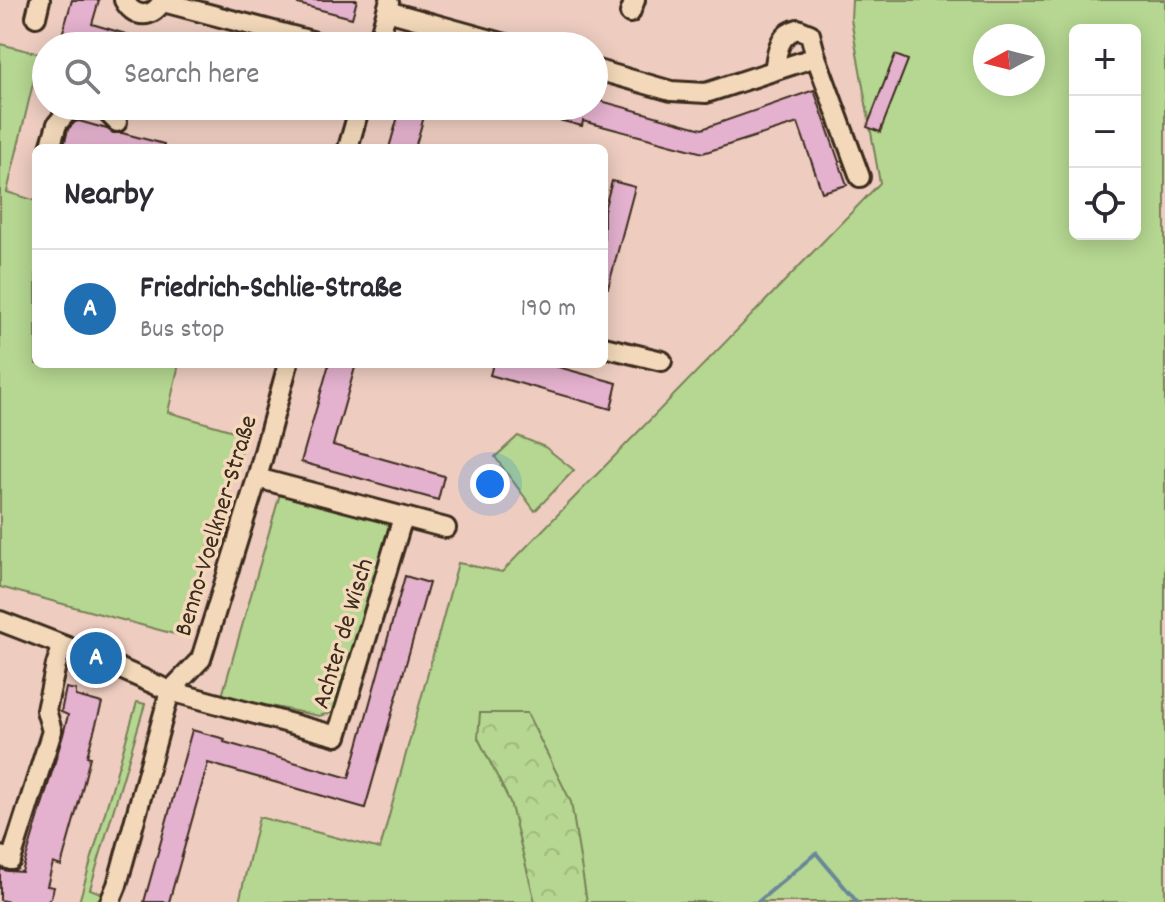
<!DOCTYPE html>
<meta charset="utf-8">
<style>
body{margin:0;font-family:Dekko,sans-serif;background:#f2f2f3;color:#2b2b33}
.controls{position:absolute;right:24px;top:24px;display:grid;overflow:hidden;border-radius:12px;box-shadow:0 4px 20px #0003}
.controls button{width:72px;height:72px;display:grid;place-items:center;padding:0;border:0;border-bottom:2px solid #e1e1e2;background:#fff;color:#2b2b33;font:40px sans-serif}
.compass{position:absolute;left:973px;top:24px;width:72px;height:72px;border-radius:50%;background:#fff;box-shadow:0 4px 20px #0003;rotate:263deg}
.you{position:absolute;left:490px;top:484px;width:28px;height:28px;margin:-20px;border:6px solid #fff;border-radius:50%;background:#1a73e8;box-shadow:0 0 0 12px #1a73e833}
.badge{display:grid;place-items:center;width:52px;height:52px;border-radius:50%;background:#1f6fb2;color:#fff;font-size:26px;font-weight:700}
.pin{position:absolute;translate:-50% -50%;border:4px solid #fff;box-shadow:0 2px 8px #0006}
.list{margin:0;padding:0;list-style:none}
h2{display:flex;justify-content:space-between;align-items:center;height:104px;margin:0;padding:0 32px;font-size:34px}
h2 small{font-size:26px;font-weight:400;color:#7c7c81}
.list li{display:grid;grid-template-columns:52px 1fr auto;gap:24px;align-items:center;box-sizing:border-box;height:120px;padding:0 32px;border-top:2px solid #e1e1e2}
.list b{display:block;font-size:30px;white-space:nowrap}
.list p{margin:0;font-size:26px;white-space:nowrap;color:#7c7c81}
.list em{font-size:26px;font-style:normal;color:#7c7c81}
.icon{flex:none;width:44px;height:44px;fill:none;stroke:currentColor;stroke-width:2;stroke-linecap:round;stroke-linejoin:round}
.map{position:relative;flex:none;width:1165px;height:902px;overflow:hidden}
.search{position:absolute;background:#fff;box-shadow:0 4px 20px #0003;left:32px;top:32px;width:576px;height:88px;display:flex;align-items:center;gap:20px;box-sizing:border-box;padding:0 28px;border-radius:44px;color:#7c7c81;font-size:30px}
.panel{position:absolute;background:#fff;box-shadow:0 4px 20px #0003;left:32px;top:144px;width:576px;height:224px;border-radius:12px}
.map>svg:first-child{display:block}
.green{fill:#b5d791;stroke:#788058;stroke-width:2;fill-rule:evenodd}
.forest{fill:url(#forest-crowns);stroke:#788058;stroke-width:2}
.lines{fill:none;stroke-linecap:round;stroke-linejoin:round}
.stream{stroke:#6b8798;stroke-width:4}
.building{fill:#e4b1ce;stroke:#3b2a1e;stroke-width:2}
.minor-casing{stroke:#3b2a1e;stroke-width:24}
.minor{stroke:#f3d9ba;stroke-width:18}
.labels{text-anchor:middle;stroke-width:7;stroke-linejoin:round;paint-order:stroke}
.street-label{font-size:26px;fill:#3b2a1e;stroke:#f3d9ba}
</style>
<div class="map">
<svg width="1165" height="902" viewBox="0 0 1165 902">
<defs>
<pattern id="forest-crowns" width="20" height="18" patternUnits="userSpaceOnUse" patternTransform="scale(2)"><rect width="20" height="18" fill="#b5d791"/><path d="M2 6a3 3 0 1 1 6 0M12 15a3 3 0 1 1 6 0" fill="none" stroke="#9db97d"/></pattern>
</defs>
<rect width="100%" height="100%" fill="#eecdc0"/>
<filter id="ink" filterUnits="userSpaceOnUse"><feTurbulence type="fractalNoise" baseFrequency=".0125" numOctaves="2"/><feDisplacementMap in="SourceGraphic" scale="16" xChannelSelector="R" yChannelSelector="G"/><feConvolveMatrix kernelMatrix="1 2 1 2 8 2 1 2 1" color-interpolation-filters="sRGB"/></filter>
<g filter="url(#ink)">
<!-- green -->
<g class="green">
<path d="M 852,0 L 1165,0 L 1165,902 L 239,902 L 259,817 L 380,849 L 458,563 L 502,572 L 880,183 L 851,19 ZM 1075,30 L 1135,30 L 1135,234 L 1075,234 ZM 985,36 L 1033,36 L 1033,84 L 985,84 Z"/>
<path d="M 0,44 L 40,54 L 7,192 L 36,201 L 36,364 L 179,364 L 168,412 L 247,435 L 178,635 L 0,587 Z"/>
<path d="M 518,436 L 545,447 L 574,470 L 535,511 L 495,457 Z"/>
<path d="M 280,494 L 392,523 L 334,712 L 319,716 L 222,696 Z"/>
<path d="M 137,702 L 145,704 L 90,889 L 103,894 L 96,902 L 79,902 Z"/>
</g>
<!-- forest -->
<path class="forest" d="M 480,713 L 527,713 L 571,802 L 587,902 L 535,902 L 510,802 L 478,738 Z"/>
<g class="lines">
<!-- stream -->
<path class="stream" d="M 758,902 L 816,853 L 857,902"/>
</g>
<!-- building -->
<g class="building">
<path d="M 72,0 L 99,0 L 92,24 L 156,43 L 155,46 L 75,46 L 60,42 Z"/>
<path d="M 299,0 L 357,0 L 352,18 L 298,4 Z"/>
<path d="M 895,55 L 908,60 L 880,132 L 867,127 Z"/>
<path d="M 814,90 L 847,185 L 822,192 L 798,123 L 703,153 L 583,121 L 582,126 L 520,110 L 521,106 L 594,106 L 594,99 L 702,129 Z"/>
<path d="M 401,106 L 427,106 L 415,148 L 389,148 Z"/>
<path d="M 79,121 L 107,129 L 113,133 L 122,133 L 164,144 L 163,148 L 71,148 L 64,146 L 68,129 L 75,122 Z"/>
<path d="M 612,181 L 635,187 L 608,288 L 604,288 L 604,210 Z"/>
<path d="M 329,364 L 356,364 L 333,445 L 444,476 L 438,500 L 301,462 Z"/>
<path d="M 493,364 L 547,364 L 617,383 L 611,409 L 490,375 Z"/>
<path d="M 405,576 L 429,583 L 365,808 L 208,763 L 169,902 L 144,902 L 192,730 L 225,739 L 224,742 L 349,778 Z"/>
<path d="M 66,688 L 76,690 L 76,696 L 102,703 L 87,756 L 90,757 L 80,798 L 61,866 L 53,863 L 47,886 L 54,887 L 51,898 L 46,902 L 9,902 L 0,900 L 0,869 L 8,871 L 22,872 L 63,735 L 68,715 L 61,712 Z"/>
</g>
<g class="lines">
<defs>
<g id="minor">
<path d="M 124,0 C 134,19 153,19 163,0"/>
<path d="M 163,2 L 331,46"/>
<path d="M 387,11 L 513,46"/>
<path d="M 630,13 L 635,0"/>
<path d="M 36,17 L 40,0"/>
<path d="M 377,46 L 389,3"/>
<path d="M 816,57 L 860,177"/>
<path d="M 594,69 L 671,91 L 706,93 L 816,57 L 810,34 L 798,29 C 778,34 777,53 774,71"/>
<path d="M 88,106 L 103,108 L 117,122"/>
<path d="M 50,148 L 57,124 L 68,111 L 88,106"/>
<path d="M 348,148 L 360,106"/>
<path d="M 604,347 L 662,361"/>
<path d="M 257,478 L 446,528"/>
<path d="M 0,621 L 96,658 L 170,691 L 337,736 L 403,517"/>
<path d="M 0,856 L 11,860 L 52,731 L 46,710 L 56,665 L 62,646"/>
<path d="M 110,902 L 117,885 L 170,691 L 201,659 L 257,478 L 288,364"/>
</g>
</defs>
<!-- minor casing -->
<use href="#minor" class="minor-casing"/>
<!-- minor -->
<use href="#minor" class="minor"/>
</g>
</g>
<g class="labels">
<!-- street labels -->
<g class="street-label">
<text transform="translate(214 525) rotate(-73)" y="9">Benno-Voelkner-Straße</text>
<text transform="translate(341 633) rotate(-73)" y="9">Achter de Wisch</text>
</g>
</g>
</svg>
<div class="controls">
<button>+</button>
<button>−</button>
<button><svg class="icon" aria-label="locate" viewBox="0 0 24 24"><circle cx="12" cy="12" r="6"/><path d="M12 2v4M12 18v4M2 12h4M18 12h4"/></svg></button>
</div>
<svg class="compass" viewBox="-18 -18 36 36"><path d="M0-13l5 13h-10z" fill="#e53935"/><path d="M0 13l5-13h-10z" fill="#7c7c81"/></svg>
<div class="you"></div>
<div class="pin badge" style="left:96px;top:658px">A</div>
<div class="search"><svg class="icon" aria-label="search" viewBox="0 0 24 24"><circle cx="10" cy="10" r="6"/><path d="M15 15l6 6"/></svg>Search here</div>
<section class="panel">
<h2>Nearby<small></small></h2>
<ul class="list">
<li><span class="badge">A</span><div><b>Friedrich-Schlie-Straße</b><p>Bus stop</p></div><em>190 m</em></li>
</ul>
</section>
</div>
